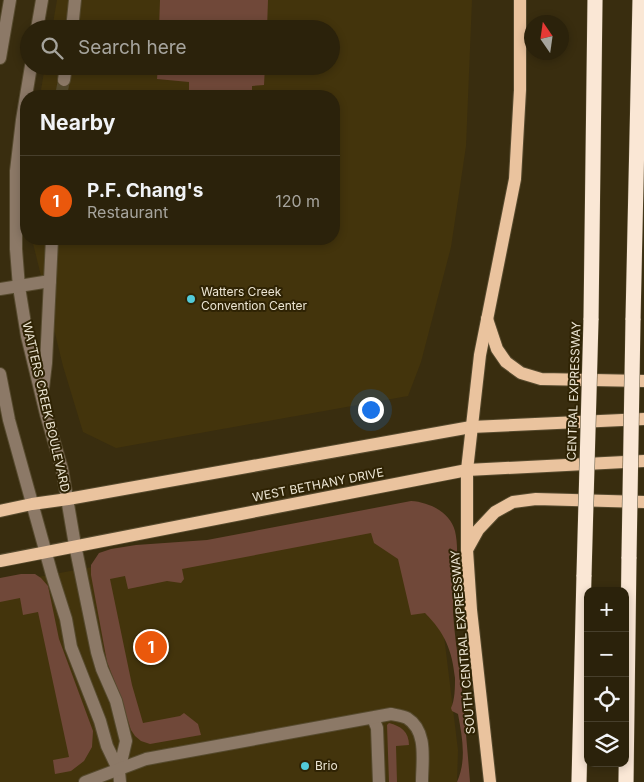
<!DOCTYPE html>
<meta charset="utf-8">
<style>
body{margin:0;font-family:Inter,sans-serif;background:#332a14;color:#f1f3f6}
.controls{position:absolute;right:15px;bottom:15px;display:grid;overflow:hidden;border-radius:10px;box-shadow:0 2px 8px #0003}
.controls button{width:45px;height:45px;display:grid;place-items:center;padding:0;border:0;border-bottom:1px solid #473f2c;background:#2b220b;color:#f1f3f6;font:25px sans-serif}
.compass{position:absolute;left:524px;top:15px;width:45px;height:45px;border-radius:50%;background:#2b220b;box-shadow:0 2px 8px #0003;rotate:347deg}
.you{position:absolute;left:370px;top:409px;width:18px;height:18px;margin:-12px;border:4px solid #fff;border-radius:50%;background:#1a73e8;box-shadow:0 0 0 8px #1a73e833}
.badge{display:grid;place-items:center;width:32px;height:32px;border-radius:50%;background:#ea580c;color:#fff;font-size:16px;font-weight:700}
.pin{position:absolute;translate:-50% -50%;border:2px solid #fff;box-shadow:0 1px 5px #0006}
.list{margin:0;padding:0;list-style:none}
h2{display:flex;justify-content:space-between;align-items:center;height:65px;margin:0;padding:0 20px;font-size:21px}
h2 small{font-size:16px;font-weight:400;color:#a6a49d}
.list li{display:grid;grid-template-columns:32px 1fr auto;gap:15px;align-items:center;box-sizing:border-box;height:90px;padding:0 20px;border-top:1px solid #473f2c}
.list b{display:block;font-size:19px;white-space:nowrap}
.list p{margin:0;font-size:16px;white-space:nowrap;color:#a6a49d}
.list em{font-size:16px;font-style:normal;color:#a6a49d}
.icon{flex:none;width:28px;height:28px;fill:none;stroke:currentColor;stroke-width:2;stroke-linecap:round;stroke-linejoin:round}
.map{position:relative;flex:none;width:644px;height:782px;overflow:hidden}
.search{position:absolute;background:#2b220b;box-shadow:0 2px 8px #0003;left:20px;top:20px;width:320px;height:55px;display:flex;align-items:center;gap:12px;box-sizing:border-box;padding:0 18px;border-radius:28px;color:#a6a49d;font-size:19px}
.panel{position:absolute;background:#2b220b;box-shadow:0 2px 8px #0003;left:20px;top:90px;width:320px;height:155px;border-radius:20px}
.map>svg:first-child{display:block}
.built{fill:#43340c}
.green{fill:#704839}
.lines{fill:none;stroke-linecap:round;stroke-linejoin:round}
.minor-tunnel{stroke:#54492c;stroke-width:12;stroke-dasharray:12 6;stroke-linecap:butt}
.minor-casing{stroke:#564a2e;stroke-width:14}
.major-casing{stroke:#564a2e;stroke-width:14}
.highway-casing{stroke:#564a2e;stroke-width:16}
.minor{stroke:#8c7967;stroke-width:12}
.major{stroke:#eac39e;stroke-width:12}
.highway{stroke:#fae7d5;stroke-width:15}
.highway-bridge-casing{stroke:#564a2e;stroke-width:16;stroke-linecap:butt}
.highway-bridge{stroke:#fae7d5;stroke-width:15}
.poi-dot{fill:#52cbd9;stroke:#2f2304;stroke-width:2}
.labels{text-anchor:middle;stroke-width:4;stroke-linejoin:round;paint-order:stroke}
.poi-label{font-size:12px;fill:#ece5d3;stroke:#2f2304;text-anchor:start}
.street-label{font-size:12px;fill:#ece5d3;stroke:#2f2304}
</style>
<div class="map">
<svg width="644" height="782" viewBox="0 0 644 782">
<rect width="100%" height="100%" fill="#392d0f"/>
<!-- built -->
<g class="built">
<path d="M 57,0 L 472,0 L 466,146 L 451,247 L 421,362 L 408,396 L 116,448 L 83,432 L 63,366 L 32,239 L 334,239 L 334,96 L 40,96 L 45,66 L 331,66 L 331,29 L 52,29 Z"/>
<path d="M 428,505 L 458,750 L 457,782 L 0,782 L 0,584 Z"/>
</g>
<!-- green -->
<g class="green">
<path d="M 160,0 L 268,0 L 267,29 L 159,29 Z"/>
<path d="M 158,66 L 265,66 L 264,85 L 252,86 L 252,96 L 189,96 L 189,82 L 157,79 Z"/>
<path d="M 411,501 C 429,502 450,512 455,531 C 461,557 452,584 453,611 C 454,631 457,651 460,672 C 464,708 467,745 470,782 L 457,782 C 467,760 462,736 458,714 L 452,711 L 451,708 C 455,700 455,687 455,678 C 452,650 445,633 425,613 L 411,615 L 398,559 L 374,543 L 371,533 L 182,569 L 184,579 L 181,583 L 167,581 L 128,589 L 125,576 L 110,579 L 132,685 L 143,723 L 180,716 L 184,713 L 198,724 L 201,735 L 150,744 L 141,741 L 135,736 L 131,730 L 116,685 L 107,662 L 91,575 L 91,565 L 99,553 L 111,549 L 136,545 L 207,540 Z"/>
<path d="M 21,574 L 35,574 L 41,578 L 48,586 L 59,639 L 93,731 L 92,747 L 84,761 L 71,771 L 55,774 L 53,760 L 69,757 L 38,612 L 23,615 L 20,598 L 0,602 L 0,578 Z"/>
<path d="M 389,723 C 401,726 409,732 409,745 L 396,746 L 397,782 L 389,782 L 387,725 Z"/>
</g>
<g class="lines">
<!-- minor-tunnel -->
<path class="minor-tunnel" d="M 61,96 L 64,80"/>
<defs>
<g id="minor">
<path d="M 37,29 L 42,0"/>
<path d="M 72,29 L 75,0"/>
<path d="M 0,58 L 10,0"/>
<path d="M 31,66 L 22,120 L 16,171 L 16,249 L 19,287 L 27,336 L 46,414 L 62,469 L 75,545 L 97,652 L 102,669 L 116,701 L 126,741 L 119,771"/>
<path d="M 64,80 L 66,66"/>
<path d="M 0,289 L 50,281"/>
<path d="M 0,374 L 9,420 L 52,575 L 66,619 L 71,647 L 100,721 L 107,746 L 119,771 L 120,782"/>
<path d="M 43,388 L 46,363 L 52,239"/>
<path d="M 373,718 L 377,728 L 379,782"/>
<path d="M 85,782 L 146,759 L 391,714 C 396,715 403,716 407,718 C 428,731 422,761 422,782"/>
</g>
<g id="major">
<path d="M 487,319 L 497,349 L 506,362 L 521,373 L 541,379 L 644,381"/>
<path d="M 0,511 L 32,504 L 68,499 L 471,427 L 644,419"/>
<path d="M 468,548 L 478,530 L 495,512 L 513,502 L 536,499 L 644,502"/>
<path d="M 0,561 L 467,470 L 644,461"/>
<path d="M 490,782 L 471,610 L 467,550 L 467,470 L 480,355 L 515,179 L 520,90 L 520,0"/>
</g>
<g id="highway">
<path d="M 591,320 L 595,0"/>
<path d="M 633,320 L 640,0"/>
<path d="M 579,782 L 584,575"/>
<path d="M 626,782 L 629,557"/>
</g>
</defs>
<!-- minor casing -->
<use href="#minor" class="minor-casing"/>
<!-- major casing -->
<use href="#major" class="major-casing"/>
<!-- highway casing -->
<use href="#highway" class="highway-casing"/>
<!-- minor -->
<use href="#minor" class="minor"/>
<!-- major -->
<use href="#major" class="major"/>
<!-- highway -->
<use href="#highway" class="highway"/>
<defs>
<g id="highway-bridge">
<path d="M 629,557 L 633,320"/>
<path d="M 584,575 L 591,320"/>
</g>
</defs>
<!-- highway-bridge casing -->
<use href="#highway-bridge" class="highway-bridge-casing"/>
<!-- highway-bridge -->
<use href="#highway-bridge" class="highway-bridge"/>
</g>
<!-- markers -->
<g class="poi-dot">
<circle cx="191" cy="299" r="5"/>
<circle cx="305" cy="766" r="5"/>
</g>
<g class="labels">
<!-- poi labels -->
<g class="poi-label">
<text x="201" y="296">Watters Creek<tspan x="201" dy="14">Convention Center</tspan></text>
<text x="315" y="770">Brio</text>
</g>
<!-- street labels -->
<g class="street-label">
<text transform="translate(574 391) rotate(-88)" y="4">CENTRAL EXPRESSWAY</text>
<text transform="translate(46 407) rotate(77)" y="4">WATTERS CREEK BOULEVARD</text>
<text transform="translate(318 485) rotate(-11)" y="4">WEST BETHANY DRIVE</text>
<text transform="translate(463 642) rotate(-95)" y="4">SOUTH CENTRAL EXPRESSWAY</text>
</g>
</g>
</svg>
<div class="controls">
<button>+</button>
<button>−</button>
<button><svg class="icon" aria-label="locate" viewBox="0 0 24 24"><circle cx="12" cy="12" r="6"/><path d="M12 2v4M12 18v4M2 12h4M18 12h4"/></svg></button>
<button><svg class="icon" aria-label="layers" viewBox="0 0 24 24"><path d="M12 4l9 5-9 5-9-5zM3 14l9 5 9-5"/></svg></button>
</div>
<svg class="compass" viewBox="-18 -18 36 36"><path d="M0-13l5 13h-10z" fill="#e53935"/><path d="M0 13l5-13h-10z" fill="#a6a49d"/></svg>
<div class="you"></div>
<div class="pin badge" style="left:151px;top:647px">1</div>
<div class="search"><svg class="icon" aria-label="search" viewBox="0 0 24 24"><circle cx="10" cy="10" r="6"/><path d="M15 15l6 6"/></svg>Search here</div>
<section class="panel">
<h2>Nearby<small></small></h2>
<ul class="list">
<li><span class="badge">1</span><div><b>P.F. Chang's</b><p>Restaurant</p></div><em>120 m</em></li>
</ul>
</section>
</div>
